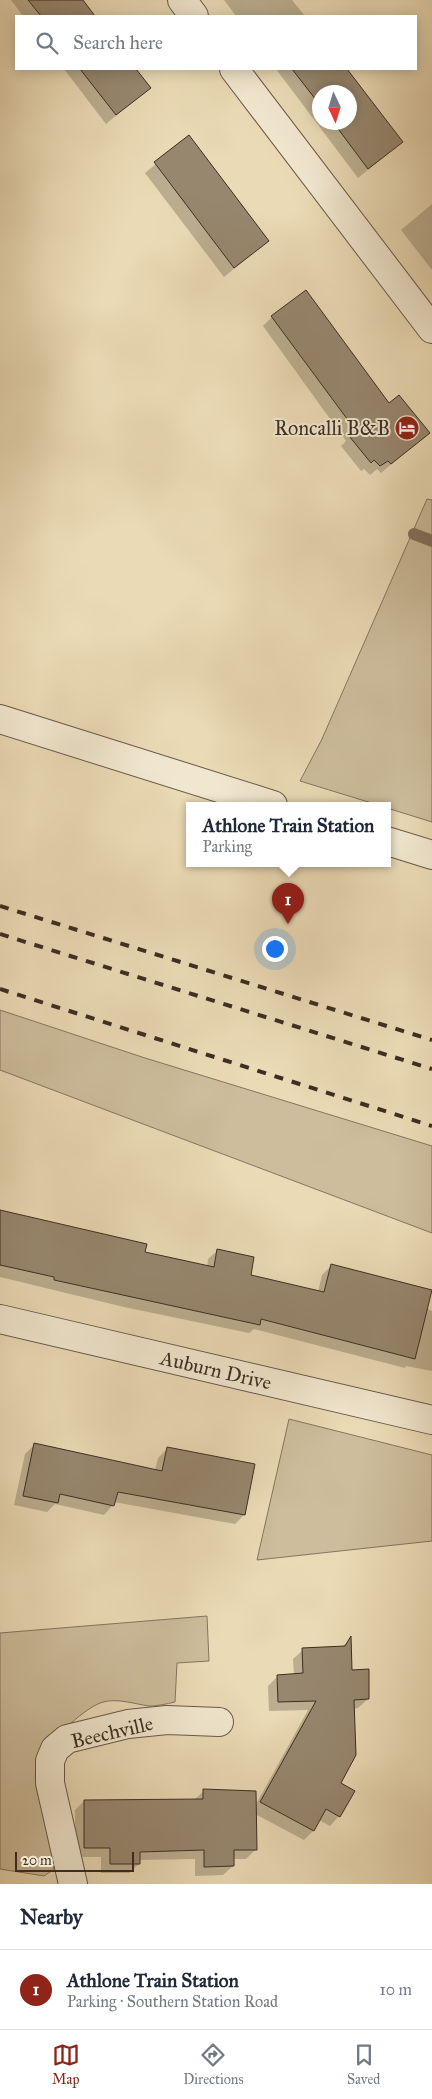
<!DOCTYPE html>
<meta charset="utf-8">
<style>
body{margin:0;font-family:"IM FELL Great Primer",serif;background:#f6f6f7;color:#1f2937}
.compass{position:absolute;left:312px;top:85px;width:45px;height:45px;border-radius:50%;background:#fff;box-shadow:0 2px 12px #0003;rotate:176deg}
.scale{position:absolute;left:15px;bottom:12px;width:119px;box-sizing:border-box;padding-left:5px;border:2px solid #3d2d23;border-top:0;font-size:14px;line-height:18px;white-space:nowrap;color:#3d2d23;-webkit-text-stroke:4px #f1e7cf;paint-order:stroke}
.you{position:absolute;left:274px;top:948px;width:18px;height:18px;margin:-12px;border:4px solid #fff;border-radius:50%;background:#1a73e8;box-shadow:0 0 0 8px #1a73e833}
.badge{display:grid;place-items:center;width:32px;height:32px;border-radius:50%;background:#8f2418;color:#fff;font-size:16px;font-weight:700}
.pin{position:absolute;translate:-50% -41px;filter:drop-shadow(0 1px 2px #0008)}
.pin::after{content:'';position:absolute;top:26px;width:18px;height:15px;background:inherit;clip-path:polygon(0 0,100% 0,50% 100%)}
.popup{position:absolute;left:186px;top:802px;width:205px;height:65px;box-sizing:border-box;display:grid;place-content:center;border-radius:0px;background:#fff;filter:drop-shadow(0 1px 4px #0005);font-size:16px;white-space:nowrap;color:#747a83}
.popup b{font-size:19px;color:#1f2937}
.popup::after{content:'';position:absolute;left:50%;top:100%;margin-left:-10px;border:10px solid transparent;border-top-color:#fff}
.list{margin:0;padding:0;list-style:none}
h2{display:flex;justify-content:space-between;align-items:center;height:65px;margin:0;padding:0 20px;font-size:21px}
h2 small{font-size:16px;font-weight:400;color:#747a83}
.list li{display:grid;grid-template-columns:32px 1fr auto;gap:15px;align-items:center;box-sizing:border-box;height:80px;padding:0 20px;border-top:1px solid #e0e1e3}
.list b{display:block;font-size:19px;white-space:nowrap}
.list p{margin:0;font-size:16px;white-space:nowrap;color:#747a83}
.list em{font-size:16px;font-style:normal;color:#747a83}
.icon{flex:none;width:28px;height:28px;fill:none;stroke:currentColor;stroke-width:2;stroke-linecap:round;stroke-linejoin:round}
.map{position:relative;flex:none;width:432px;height:1884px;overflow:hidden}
.search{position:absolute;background:#fff;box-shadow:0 2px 12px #0003;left:15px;right:15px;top:15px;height:55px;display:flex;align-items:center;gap:12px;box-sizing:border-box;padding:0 18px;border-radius:0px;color:#747a83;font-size:19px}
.sheet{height:145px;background:#fff}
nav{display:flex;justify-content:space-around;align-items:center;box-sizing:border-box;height:70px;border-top:1px solid #e0e1e3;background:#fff;font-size:14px;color:#747a83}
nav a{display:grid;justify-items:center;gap:2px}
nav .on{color:#8f2418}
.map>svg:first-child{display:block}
.green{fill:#cdbd9c;stroke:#857560}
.shadow{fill:#0003;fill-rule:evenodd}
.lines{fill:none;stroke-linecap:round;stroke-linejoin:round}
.stream{stroke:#81715d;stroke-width:12}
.building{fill:#97876f;stroke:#3d2d23}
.minor-casing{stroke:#685848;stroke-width:30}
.minor{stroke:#f1e7cf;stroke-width:28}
.rail{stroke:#3d2d23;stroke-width:4;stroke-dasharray:9 9;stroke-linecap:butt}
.labels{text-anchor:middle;stroke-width:4;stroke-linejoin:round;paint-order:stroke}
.poi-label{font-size:20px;fill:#3d2d23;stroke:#f1e7cf;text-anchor:end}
.street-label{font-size:20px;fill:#3d2d23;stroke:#f1e7cf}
</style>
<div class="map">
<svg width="432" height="1884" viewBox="0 0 432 1884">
<rect width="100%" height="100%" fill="#eadab5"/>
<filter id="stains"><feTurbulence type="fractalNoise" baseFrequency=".004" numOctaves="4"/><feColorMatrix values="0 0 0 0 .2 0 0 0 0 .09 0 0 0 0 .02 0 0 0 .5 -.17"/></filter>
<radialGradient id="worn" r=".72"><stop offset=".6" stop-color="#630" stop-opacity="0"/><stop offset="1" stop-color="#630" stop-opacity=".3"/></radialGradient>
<!-- green -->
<g class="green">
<path d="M 427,499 L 432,500 L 432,822 L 387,808 L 387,805 L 378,805 L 300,781 L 322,739 Z"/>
<path d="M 0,1010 L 145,1058 L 432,1146 L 432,1233 L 0,1070 Z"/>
<path d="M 289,1419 L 432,1455 L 432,1541 L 257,1560 Z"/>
<path d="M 207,1616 L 209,1661 L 177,1663 L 175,1702 C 166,1704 158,1706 149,1706 C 135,1704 117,1698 103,1702 C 90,1706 76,1719 65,1728 C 16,1766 40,1792 51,1840 C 54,1851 56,1859 53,1870 L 44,1876 L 0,1869 L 0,1633 Z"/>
</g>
<!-- shadow -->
<g class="shadow">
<path d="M 11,0 L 82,0 L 94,16 L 23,16 Z"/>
<path d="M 224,0 L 292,0 L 305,16 L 236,16 Z"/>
<path d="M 64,69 L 134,69 L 149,88 L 106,124 Z"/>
<path d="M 276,69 L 345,69 L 402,142 L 358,178 ZM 320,92 L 350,92 L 350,122 L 320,122 Z"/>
<path d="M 188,137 L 268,241 L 224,277 L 145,173 Z"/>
<path d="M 432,204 L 432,270 L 401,230 Z"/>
<path d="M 272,317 L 389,405 L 428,433 L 381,473 L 377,469 L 370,475 L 364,469 L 361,471 L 341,446 L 346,441 L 263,326 Z"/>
<path d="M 0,1210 L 145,1245 L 144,1253 L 207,1267 L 208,1259 L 218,1250 L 249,1276 L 318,1292 L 322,1275 L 332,1265 L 432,1311 L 432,1371 L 406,1366 L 405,1368 L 254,1329 L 249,1333 L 124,1307 L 0,1277 Z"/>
<path d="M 35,1444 L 155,1470 L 158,1458 L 167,1449 L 244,1515 L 235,1524 L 114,1502 L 113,1505 L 104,1515 L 55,1504 L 47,1512 L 14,1505 L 25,1454 Z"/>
<path d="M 350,1639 L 351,1671 L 368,1699 L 358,1708 L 353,1709 L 339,1784 L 339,1816 L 330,1826 L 319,1820 L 313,1831 L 304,1840 L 255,1814 L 256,1849 L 246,1859 L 233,1859 L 233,1866 L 223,1875 L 195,1876 L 195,1859 L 139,1860 L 139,1864 L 129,1873 L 101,1873 L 101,1857 L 75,1857 L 75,1810 L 84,1801 L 194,1800 L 204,1791 L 255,1806 L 308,1710 L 269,1711 L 268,1686 L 277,1677 L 294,1675 L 293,1659 L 303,1650 L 342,1647 Z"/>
</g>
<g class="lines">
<!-- stream -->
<path class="stream" d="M 414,534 L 432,541"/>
</g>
<!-- building -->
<g class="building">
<path d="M 28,0 L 83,0 L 95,16 L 41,16 Z"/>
<path d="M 80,69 L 136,69 L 151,88 L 116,115 Z"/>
<path d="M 292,69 L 347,69 L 403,142 L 368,169 L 333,122 L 350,122 L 350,92 L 320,92 L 320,105 Z"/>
<path d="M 189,135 L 269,241 L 234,268 L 154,162 Z"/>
<path d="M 306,290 L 389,403 L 399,395 L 430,433 L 391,464 L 388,461 L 380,466 L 374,460 L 371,463 L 349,436 L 356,431 L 271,316 Z"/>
<path d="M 0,1210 L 147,1244 L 145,1252 L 214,1267 L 217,1249 L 254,1257 L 251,1275 L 324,1292 L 331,1264 L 432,1290 L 415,1359 L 261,1319 L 260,1325 L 54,1280 L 54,1277 L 0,1265 Z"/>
<path d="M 34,1443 L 162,1471 L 167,1447 L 255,1464 L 245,1515 L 118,1492 L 114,1506 L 60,1494 L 58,1503 L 23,1496 Z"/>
<path d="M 351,1636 L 352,1670 L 369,1669 L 369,1699 L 354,1700 L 356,1755 L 341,1783 L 355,1791 L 340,1817 L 326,1809 L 314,1831 L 260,1802 L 316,1701 L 278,1702 L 277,1675 L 303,1673 L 302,1648 L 345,1646 Z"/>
<path d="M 203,1789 L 256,1791 L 257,1850 L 234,1850 L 234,1866 L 204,1867 L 204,1850 L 140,1852 L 140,1864 L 110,1864 L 110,1848 L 84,1848 L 84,1800 L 203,1799 Z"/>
</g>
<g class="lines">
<defs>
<g id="minor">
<path d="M 182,0 L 194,16"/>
<path d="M 234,69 L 432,329"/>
<path d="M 0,719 L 273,805"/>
<path d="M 387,841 L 432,855"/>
<path d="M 0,1319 L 432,1420"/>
<path d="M 73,1884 L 50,1783 L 50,1761 L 55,1749 L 67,1739 L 128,1724 L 167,1720 L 219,1722"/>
</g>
</defs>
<!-- minor casing -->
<use href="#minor" class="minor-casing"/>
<!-- minor -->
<use href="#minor" class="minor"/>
<!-- rail -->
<g class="rail">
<path d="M 0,906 L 432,1040"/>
<path d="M 0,934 L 432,1069"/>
<path d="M 0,989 L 432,1126"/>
</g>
</g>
<!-- icons -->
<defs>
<symbol id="hotel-disc" viewBox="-11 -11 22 22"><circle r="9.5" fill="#8f2418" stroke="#f1e7cf"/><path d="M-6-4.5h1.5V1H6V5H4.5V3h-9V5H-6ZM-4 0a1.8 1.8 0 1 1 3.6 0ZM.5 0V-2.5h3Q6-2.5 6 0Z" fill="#fff"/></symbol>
</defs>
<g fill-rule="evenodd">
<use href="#hotel-disc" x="393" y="414" width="28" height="28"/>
</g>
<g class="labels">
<!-- poi labels -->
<g class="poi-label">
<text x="390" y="435">Roncalli B&amp;B</text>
</g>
<!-- street labels -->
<g class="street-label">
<text transform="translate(216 1370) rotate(13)" y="7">Auburn Drive</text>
<text transform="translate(112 1732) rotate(-13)" y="7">Beechville</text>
</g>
</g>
<rect width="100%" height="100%" filter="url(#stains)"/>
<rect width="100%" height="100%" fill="url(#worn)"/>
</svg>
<svg class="compass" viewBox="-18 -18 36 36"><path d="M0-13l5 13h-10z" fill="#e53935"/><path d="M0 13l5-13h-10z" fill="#747a83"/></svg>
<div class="scale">20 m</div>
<div class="you"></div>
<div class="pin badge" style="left:288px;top:924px">1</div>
<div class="popup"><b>Athlone Train Station</b>Parking</div>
<div class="search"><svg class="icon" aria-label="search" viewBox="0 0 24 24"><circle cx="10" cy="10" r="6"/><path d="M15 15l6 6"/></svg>Search here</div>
</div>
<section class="sheet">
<h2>Nearby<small></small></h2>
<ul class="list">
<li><span class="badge">1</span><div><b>Athlone Train Station</b><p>Parking · Southern Station Road</p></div><em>10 m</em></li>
</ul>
</section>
<nav>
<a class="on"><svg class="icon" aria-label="map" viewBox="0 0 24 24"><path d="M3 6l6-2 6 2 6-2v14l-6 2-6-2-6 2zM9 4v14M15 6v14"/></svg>Map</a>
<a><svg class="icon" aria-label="directions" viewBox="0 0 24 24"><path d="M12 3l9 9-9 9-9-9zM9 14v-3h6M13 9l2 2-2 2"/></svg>Directions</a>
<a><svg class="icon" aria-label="saved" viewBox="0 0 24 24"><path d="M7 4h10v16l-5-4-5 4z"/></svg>Saved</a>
</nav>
